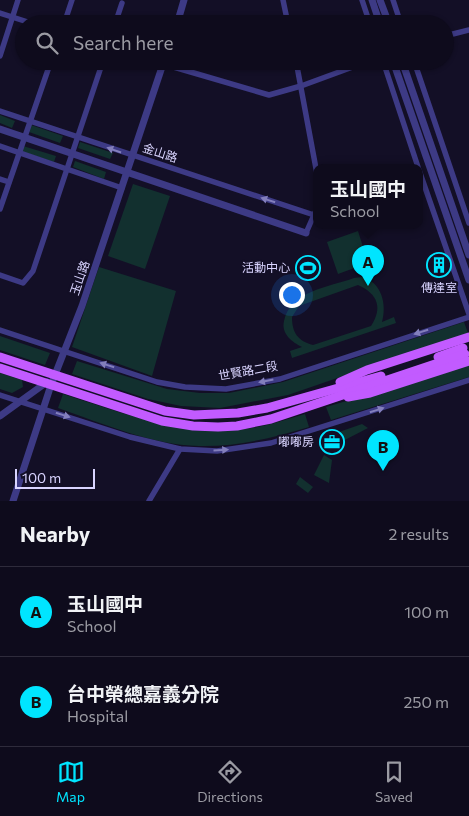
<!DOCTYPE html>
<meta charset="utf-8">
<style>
body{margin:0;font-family:Commissioner,"Noto Sans TC",sans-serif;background:#171425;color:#f1f3f6}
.scale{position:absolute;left:15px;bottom:12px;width:80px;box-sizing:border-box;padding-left:5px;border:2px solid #d9d4ff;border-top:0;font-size:14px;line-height:18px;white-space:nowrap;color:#d9d4ff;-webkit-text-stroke:4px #130f26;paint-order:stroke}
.you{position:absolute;left:291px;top:294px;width:18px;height:18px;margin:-12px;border:4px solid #fff;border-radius:50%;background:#1a73e8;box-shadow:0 0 0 8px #1a73e833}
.badge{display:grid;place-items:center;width:32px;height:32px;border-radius:50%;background:#00e5ff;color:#111;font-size:16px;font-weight:700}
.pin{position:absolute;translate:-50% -41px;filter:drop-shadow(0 1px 2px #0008)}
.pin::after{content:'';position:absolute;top:26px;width:18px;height:15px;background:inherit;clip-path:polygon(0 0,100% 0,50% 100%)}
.popup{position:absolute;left:313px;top:164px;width:110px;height:65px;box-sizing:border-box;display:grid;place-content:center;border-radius:10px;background:#0e0b1c;filter:drop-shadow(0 1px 4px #0005);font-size:16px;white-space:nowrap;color:#9b9ba3}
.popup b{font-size:19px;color:#f1f3f6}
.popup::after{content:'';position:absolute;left:50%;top:100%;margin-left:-10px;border:10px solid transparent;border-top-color:#0e0b1c}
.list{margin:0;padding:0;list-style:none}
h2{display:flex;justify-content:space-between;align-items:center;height:65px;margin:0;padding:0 20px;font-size:21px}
h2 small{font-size:16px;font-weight:400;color:#9b9ba3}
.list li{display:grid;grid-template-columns:32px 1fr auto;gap:15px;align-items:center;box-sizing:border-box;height:90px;padding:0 20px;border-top:1px solid #2e2b3b}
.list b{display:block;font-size:19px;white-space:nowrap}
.list p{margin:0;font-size:16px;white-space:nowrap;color:#9b9ba3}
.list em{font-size:16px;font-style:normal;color:#9b9ba3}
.icon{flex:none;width:28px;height:28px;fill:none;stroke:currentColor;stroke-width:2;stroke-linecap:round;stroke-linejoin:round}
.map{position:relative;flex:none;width:469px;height:501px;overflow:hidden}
.search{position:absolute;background:#0e0b1c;box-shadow:0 1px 4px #0004;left:15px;right:15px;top:15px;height:55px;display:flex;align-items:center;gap:12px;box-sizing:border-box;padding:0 18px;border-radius:28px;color:#9b9ba3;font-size:19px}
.sheet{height:245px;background:#0e0b1c}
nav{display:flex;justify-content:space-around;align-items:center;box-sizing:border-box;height:70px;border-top:1px solid #2e2b3b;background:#0e0b1c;font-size:14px;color:#9b9ba3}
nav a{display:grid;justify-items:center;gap:2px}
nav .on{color:#00e5ff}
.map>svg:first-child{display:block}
.green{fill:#12302f;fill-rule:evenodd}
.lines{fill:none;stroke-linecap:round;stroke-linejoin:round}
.minor{stroke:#3d3a85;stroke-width:5.5}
.tertiary{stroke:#3d3a85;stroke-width:7}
.primary{stroke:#c25bff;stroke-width:9}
.oneway{fill:#837fbc}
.labels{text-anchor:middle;stroke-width:4;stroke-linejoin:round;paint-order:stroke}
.street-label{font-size:12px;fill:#d9d4ff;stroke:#130f26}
.poi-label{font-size:12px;fill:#d9d4ff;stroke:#130f26;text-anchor:end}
</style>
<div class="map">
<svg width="469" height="501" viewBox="0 0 469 501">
<rect width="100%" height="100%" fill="#130f26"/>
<!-- green -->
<g class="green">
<path d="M 0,115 L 15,121 L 12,128 L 0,123 Z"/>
<path d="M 31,125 L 63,136 L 60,143 L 29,132 Z"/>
<path d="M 80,142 L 113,153 L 110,159 L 78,148 Z"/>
<path d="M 23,146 L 56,156 L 54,162 L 21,151 Z"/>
<path d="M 75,161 L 106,172 L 104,179 L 73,167 Z"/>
<path d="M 133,184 L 170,196 L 145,269 L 108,256 Z"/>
<path d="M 358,231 L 368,263 L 338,274 L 327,242 Z"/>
<path d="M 99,267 L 176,291 L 152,376 L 72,347 Z"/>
<path d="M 362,277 C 382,282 387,305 382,322 L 394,317 L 396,323 L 292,358 L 290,351 L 302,347 C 292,342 281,334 284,321 C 290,291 329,287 354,278 ZM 358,285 C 378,294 383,308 371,326 L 313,345 C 298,341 292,333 292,317 L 299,306 Z"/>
<path d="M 464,322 L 468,333 L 288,395 L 220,408 L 181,406 L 148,399 L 72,374 L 77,361 L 167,389 L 200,393 L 229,393 L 283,382 Z"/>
<path d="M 0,336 L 50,353 L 45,365 L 0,350 Z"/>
<path d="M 469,365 L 469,377 L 331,420 L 326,407 Z"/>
<path d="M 0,373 L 22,380 L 23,387 L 12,393 L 0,389 Z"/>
<path d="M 63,394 C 119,412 174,433 234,430 C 258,429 282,421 305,414 L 309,427 C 273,438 236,447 199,446 C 151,445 102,423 58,408 Z"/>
<path d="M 362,424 L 368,428 L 341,442 L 339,432 Z"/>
<path d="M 324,455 L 332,460 L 329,483 L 314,475 Z"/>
<path d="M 300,477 L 313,487 L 308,493 L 296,484 Z"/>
</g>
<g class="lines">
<!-- minor -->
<g class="minor">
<path d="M 283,0 L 288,24"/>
<path d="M 362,0 L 370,24"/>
<path d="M 393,0 L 401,24"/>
<path d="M 0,13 L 34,24"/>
<path d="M 64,24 L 72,0"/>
<path d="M 115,24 L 122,3"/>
<path d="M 445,36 L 469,30"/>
<path d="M 0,56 L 18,0"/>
<path d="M 153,61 L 269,95 L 301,86 L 369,61"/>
<path d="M 296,61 L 317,174"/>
<path d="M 383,61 L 418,167"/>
<path d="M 414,61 L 469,223"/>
<path d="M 0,111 L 314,215"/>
<path d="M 0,146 L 122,188"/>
<path d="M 419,170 L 469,314"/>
<path d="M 0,179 L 9,182"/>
<path d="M 0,209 L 51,61"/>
<path d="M 306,233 L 317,208"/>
<path d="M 0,275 L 23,283 L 33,271 L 103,61"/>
<path d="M 0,330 L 157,382 L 185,387 L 226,389 L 280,379 L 469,317"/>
<path d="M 0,395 L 130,437 L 180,449 L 217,451 L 271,443 L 469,380"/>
<path d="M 149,501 L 180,449"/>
</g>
<!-- tertiary -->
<g class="tertiary">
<path d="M 372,0 L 380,24"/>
<path d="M 380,0 L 389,24"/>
<path d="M 177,24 L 184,0"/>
<path d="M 393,61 L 469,280"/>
<path d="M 402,61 L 469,255"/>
<path d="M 0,129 L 306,233"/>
<path d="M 0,416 L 47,382"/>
<path d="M 13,501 L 51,385 L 82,306 L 164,61"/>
</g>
<!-- primary -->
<g class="primary">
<path d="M 0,357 L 165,411 L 194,415 L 238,413 L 267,408 L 381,376"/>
<path d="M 438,357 L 463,348"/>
<path d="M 0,368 L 162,421 L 193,426 L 218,427 L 237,426 L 271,419 L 465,354"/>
<path d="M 340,382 L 367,370 L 469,337"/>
<path d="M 348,397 L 370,393 L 469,361"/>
</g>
</g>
<!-- one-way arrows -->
<defs><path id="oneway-solid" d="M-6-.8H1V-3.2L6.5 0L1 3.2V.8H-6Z" transform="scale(1.25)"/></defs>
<g class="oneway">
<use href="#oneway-solid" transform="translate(114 150) rotate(-161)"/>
<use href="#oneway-solid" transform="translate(268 200) rotate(-162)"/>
<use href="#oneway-solid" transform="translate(421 332) rotate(162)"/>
<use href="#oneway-solid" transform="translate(107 365) rotate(-163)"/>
<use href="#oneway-solid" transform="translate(266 381) rotate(169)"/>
<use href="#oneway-solid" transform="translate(377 410) rotate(-18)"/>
<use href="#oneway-solid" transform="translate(63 415) rotate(18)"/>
<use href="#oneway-solid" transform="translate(221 450) rotate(-3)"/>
</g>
<!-- icons -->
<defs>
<symbol id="building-ring" viewBox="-11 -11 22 22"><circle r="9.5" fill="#130f26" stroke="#00e5ff" stroke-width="1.5"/><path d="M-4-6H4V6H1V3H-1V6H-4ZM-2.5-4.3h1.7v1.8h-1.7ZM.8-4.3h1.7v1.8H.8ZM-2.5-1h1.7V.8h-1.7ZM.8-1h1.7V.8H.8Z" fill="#00e5ff"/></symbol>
<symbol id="stadium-ring" viewBox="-11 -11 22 22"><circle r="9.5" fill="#130f26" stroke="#00e5ff" stroke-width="1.5"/><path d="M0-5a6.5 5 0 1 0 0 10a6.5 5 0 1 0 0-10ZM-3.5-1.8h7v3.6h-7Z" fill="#00e5ff"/></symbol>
<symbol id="office-ring" viewBox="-11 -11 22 22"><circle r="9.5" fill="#130f26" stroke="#00e5ff" stroke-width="1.5"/><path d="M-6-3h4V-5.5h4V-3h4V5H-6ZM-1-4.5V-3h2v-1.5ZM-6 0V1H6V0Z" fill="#00e5ff"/></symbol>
</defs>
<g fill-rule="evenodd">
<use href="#building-ring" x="425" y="251" width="28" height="28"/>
<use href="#stadium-ring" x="294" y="254" width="28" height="28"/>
<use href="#office-ring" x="318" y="428" width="28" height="28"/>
</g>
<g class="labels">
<!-- street labels -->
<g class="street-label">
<text transform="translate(160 153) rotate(18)" y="4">金山路</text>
<text transform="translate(80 278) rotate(-71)" y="4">玉山路</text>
<text transform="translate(248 371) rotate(-10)" y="4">世賢路二段</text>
</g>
<!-- poi labels -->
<g class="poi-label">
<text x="290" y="272">活動中心</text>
<text x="439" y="292" text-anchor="middle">傳達室</text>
<text x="314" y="446">嘟嘟房</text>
</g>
</g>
</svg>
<div class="scale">100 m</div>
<div class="you"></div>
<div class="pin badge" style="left:368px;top:286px">A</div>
<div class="popup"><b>玉山國中</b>School</div>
<div class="pin badge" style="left:383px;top:471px">B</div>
<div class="search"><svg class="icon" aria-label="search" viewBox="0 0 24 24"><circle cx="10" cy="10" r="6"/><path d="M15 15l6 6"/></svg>Search here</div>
</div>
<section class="sheet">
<h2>Nearby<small>2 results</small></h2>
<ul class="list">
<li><span class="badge">A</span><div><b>玉山國中</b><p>School</p></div><em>100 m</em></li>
<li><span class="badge">B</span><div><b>台中榮總嘉義分院</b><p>Hospital</p></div><em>250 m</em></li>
</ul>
</section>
<nav>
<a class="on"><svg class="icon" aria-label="map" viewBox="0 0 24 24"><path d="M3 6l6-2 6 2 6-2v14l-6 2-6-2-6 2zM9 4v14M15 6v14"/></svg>Map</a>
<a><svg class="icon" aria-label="directions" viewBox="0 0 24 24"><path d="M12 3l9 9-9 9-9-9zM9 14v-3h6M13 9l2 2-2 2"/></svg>Directions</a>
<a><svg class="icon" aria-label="saved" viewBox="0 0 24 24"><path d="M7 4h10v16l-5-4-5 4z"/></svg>Saved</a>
</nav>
